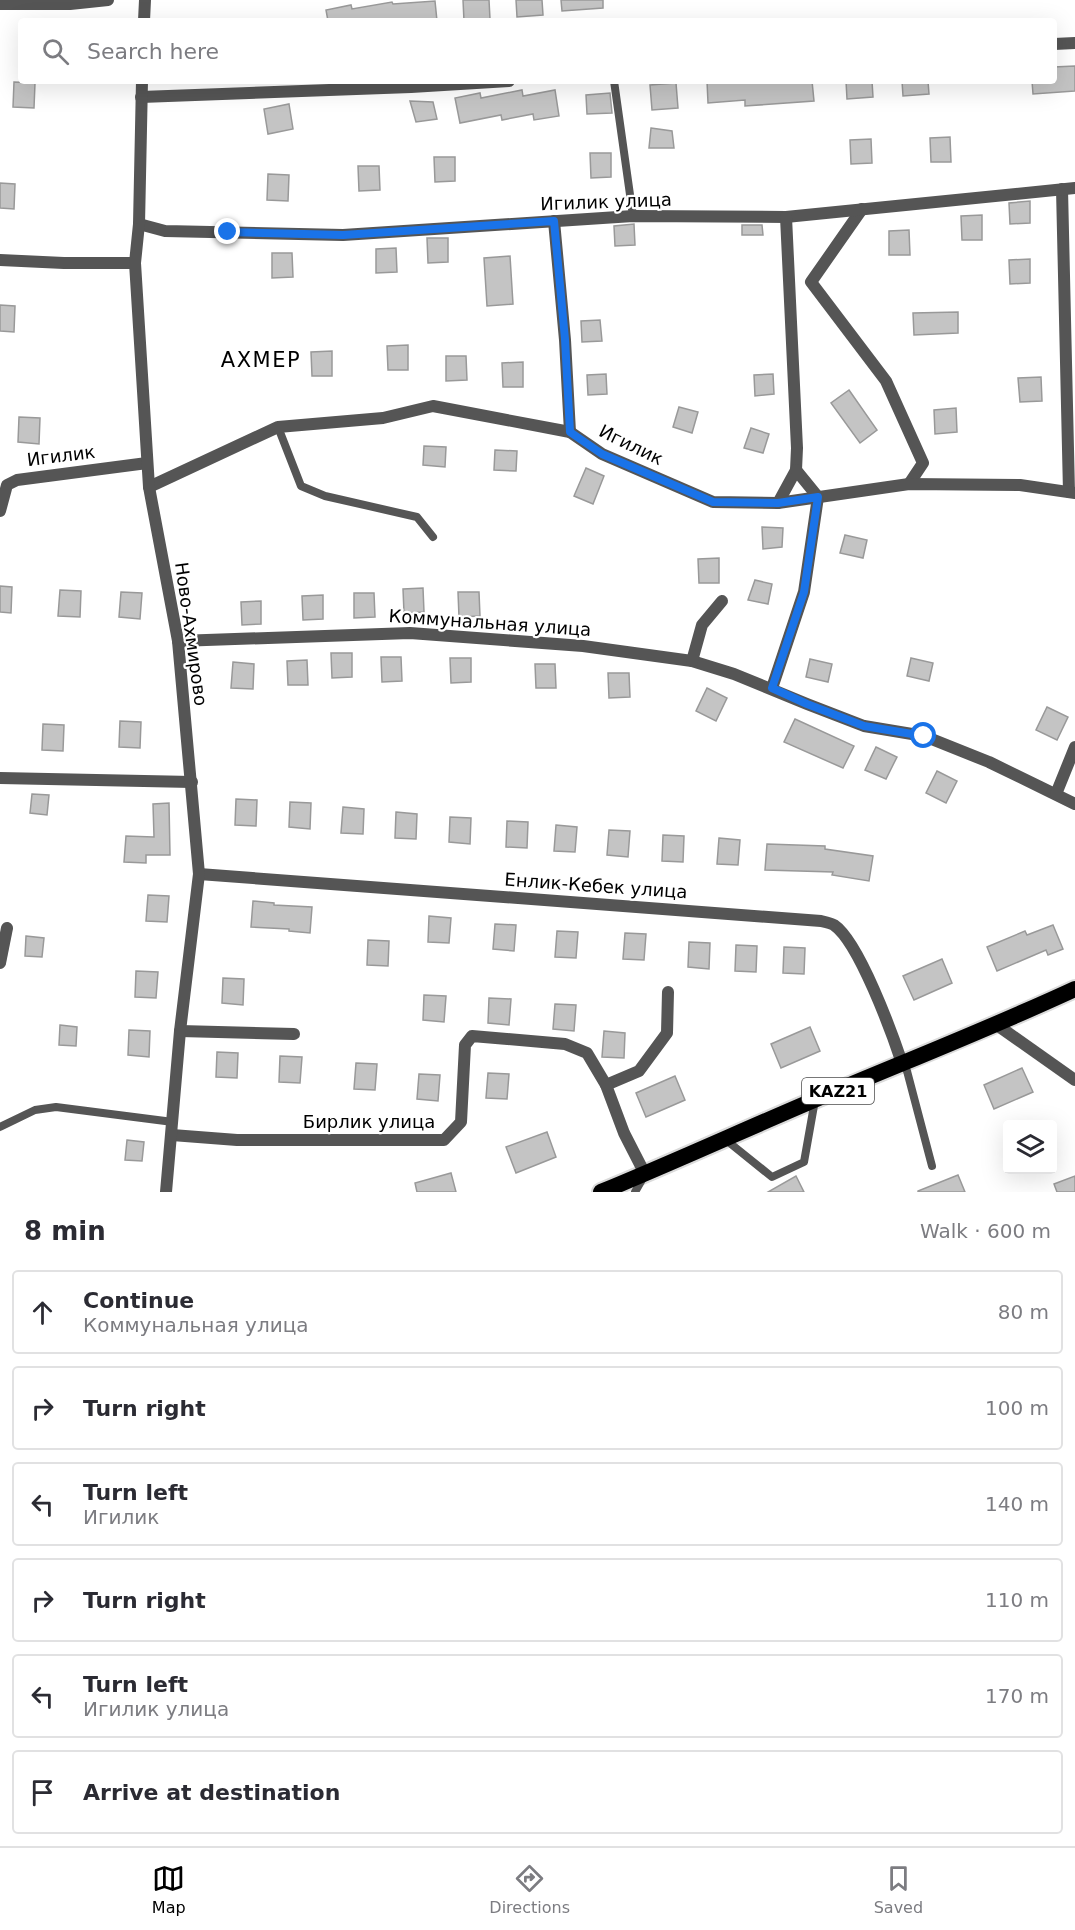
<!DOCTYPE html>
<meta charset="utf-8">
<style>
body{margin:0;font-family:"DejaVu Sans",sans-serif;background:#f2f2f3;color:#2b2b33}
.controls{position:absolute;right:18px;bottom:18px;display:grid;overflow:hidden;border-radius:6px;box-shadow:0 6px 24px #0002}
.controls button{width:54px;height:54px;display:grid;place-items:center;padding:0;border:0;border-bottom:2px solid #e1e1e2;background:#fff;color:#2b2b33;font:30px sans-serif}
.stop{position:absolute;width:18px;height:18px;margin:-14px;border:4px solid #1a73e8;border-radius:50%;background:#fff}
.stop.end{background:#1a73e8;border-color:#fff;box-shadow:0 2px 6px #0008}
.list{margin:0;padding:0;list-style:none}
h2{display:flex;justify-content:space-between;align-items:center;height:78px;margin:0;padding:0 24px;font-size:26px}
h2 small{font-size:20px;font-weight:400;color:#7c7c81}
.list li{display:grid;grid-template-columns:39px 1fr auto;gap:18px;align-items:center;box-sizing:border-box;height:84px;margin:0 12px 12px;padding:0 12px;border:2px solid #e1e1e2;border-radius:6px}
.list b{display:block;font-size:22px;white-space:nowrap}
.list p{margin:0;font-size:20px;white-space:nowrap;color:#7c7c81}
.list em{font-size:20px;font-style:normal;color:#7c7c81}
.icon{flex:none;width:33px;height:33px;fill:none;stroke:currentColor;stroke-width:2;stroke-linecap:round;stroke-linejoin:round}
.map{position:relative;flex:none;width:1075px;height:1192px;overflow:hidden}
.search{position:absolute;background:#fff;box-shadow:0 6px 24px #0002;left:18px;right:18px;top:18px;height:66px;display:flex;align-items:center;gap:15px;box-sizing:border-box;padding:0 21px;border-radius:6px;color:#7c7c81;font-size:22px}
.sheet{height:654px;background:#fff}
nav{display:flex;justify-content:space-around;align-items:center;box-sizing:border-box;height:84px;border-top:2px solid #e1e1e2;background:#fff;font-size:16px;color:#7c7c81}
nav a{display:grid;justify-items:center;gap:3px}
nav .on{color:#000}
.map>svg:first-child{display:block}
.building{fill:#c4c4c4;stroke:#999;stroke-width:1.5}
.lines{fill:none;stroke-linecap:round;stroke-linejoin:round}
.trunk-casing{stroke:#dbdbdb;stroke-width:20}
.service{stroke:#555;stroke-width:8}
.minor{stroke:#555;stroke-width:12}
.tertiary{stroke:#555;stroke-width:12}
.trunk{stroke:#000;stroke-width:16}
.route{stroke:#1a73e8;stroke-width:8}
.labels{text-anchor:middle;stroke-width:4.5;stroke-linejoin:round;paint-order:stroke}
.shield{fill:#fff;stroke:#4c4c4c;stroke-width:1.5}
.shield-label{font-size:16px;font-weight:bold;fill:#000}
.street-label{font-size:18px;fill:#000;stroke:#fff}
.quarter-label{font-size:21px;letter-spacing:1.5px;fill:#000;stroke:#fff}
</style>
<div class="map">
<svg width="1075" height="1192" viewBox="0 0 1075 1192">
<rect width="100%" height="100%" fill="#fff"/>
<!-- building -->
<g class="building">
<path d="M 463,0 L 489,0 L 490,19 L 464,21 Z"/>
<path d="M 516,0 L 542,0 L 543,15 L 517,17 Z"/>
<path d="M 561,0 L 603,0 L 603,8 L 562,11 Z"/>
<path d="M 435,1 L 437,21 L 328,21 L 326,10 L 351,5 L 352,9 L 392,2 L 393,4 Z"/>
<path d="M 1075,66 L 1075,91 L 1033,94 L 1032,81 L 1054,81 L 1054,67 Z"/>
<path d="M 707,81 L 812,81 L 814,101 L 745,106 L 745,100 L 708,103 Z"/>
<path d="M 846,81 L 872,81 L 873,97 L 847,99 Z"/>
<path d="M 902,81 L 928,81 L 929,94 L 903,96 Z"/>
<path d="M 14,82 L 35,83 L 34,108 L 13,107 Z"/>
<path d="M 676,83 L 678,108 L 652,110 L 650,85 Z"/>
<path d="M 522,90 L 523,96 L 555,90 L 559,116 L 534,120 L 533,114 L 502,120 L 501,115 L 460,123 L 455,98 L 480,93 L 481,98 Z"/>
<path d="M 610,93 L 612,113 L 587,114 L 586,95 Z"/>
<path d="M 410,101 L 433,102 L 437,119 L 416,122 Z"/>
<path d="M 289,104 L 293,129 L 268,134 L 264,109 Z"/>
<path d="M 651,128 L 672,131 L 674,148 L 649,148 Z"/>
<path d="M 950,137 L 951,162 L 931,162 L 930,138 Z"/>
<path d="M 871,139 L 872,163 L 851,164 L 850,140 Z"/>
<path d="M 590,153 L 611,153 L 611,177 L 591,178 Z"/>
<path d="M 434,157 L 455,157 L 455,181 L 435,182 Z"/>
<path d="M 358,166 L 379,166 L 380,190 L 359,191 Z"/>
<path d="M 268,174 L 289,175 L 288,201 L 267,200 Z"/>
<path d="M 0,183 L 15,184 L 14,209 L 0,208 Z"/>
<path d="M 1030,201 L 1030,223 L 1010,224 L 1009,203 Z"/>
<path d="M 982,215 L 982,240 L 962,240 L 961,216 Z"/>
<path d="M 634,224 L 635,245 L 615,246 L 614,226 Z"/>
<path d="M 742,225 L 762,225 L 763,235 L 742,235 Z"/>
<path d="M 909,230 L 910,255 L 889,255 L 889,231 Z"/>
<path d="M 427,238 L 448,238 L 448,262 L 428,263 Z"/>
<path d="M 396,248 L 397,272 L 376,273 L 376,249 Z"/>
<path d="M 272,253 L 292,253 L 293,277 L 272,278 Z"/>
<path d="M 510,256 L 513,304 L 487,306 L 484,258 Z"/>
<path d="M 1030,259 L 1030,283 L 1010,284 L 1009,260 Z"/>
<path d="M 0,305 L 15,306 L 14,332 L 0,331 Z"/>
<path d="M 958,312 L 958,333 L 914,335 L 913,313 Z"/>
<path d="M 600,320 L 602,341 L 582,342 L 581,321 Z"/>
<path d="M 408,345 L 408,370 L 388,370 L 387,346 Z"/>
<path d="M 332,351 L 332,376 L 312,376 L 311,352 Z"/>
<path d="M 446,356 L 466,356 L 467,380 L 446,381 Z"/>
<path d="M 523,362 L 523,387 L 503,387 L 502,363 Z"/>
<path d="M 606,374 L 607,394 L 588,395 L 587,375 Z"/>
<path d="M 773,374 L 774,394 L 755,396 L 754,375 Z"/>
<path d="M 1041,377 L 1042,401 L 1020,402 L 1018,378 Z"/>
<path d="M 849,390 L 877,430 L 860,443 L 831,403 Z"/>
<path d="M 679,407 L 698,412 L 692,433 L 673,427 Z"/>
<path d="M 956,408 L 957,432 L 935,434 L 934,410 Z"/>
<path d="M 19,417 L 40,418 L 39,444 L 18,442 Z"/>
<path d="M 751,428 L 769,434 L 763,453 L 744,448 Z"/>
<path d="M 424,446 L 446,447 L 445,467 L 423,465 Z"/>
<path d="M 495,450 L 517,451 L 516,471 L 494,470 Z"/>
<path d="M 586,468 L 604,476 L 593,504 L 574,496 Z"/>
<path d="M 762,527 L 783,528 L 782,547 L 763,549 Z"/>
<path d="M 845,535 L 867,540 L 863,558 L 840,553 Z"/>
<path d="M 719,558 L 719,583 L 699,583 L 698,559 Z"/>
<path d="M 755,580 L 772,584 L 768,604 L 748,600 Z"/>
<path d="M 0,586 L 12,587 L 11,613 L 0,612 Z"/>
<path d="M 423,588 L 424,612 L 404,613 L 403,589 Z"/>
<path d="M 60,590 L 81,591 L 80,617 L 58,616 Z"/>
<path d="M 121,592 L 142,593 L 140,619 L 119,617 Z"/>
<path d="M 458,592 L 479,592 L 480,616 L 459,617 Z"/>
<path d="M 354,593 L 374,593 L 375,617 L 354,618 Z"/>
<path d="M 323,595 L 323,619 L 303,620 L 302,596 Z"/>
<path d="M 261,601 L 261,624 L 242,625 L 241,602 Z"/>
<path d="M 331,653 L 352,653 L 352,677 L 332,678 Z"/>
<path d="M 381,657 L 401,657 L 402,681 L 382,682 Z"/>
<path d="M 450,658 L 471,658 L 471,682 L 451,683 Z"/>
<path d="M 911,658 L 933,663 L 929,681 L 907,676 Z"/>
<path d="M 810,659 L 832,664 L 828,682 L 806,677 Z"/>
<path d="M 307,660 L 308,685 L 288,685 L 287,661 Z"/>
<path d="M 233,662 L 254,664 L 253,689 L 231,688 Z"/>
<path d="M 535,664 L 555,664 L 556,688 L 536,688 Z"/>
<path d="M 608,673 L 629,673 L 630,697 L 609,698 Z"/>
<path d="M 707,688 L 727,698 L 716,721 L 696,711 Z"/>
<path d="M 1047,707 L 1068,717 L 1057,740 L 1036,730 Z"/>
<path d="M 795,719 L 854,746 L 843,768 L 784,742 Z"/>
<path d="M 120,721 L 141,722 L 140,748 L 119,747 Z"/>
<path d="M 43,724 L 64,725 L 63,751 L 42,750 Z"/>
<path d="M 876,747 L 897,757 L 886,779 L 865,770 Z"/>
<path d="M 937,771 L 957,781 L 946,803 L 926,793 Z"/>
<path d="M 32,794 L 49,795 L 47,815 L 30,813 Z"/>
<path d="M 236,799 L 257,800 L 256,826 L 235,825 Z"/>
<path d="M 290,802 L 311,803 L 310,829 L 289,827 Z"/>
<path d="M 169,803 L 170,855 L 146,855 L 146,863 L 124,862 L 126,836 L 154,837 L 153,804 Z"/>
<path d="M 343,807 L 364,809 L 363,834 L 341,833 Z"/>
<path d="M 396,812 L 417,814 L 416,839 L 395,838 Z"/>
<path d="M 450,817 L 471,818 L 470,844 L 449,842 Z"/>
<path d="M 507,821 L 528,822 L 527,848 L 506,847 Z"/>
<path d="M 556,825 L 577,827 L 575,852 L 554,851 Z"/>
<path d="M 609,830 L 630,831 L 628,857 L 607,855 Z"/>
<path d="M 663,835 L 684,836 L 683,862 L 662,861 Z"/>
<path d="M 719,838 L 740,840 L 738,865 L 717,864 Z"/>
<path d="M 767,844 L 825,846 L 825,849 L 873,856 L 869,881 L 832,875 L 833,872 L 765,870 Z"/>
<path d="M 148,895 L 169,896 L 167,922 L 146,921 Z"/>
<path d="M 253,901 L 274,903 L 274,905 L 312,907 L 310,933 L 289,931 L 289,929 L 251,927 Z"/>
<path d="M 429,916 L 451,918 L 449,943 L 428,942 Z"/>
<path d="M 495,924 L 516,925 L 514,951 L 493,949 Z"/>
<path d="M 1053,925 L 1063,949 L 1048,955 L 1046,950 L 997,971 L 987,947 L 1025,931 L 1027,935 Z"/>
<path d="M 557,931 L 578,932 L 576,958 L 555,957 Z"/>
<path d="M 625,933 L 646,934 L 644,960 L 623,959 Z"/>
<path d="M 26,936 L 44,938 L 42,957 L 25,956 Z"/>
<path d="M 368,940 L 389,941 L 388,966 L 367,965 Z"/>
<path d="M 689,942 L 710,943 L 709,969 L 688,967 Z"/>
<path d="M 736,945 L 757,946 L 756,972 L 735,971 Z"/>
<path d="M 784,947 L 805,948 L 804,974 L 783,973 Z"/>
<path d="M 942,959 L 952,983 L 914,1000 L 903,976 Z"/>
<path d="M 136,971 L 158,972 L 156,998 L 135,997 Z"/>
<path d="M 223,978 L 244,979 L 243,1005 L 222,1003 Z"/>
<path d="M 424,995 L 446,996 L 444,1022 L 423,1020 Z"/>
<path d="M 489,998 L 511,999 L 509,1025 L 488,1023 Z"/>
<path d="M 555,1004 L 576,1005 L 574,1031 L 553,1029 Z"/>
<path d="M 60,1025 L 77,1027 L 76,1046 L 59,1045 Z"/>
<path d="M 810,1027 L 820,1051 L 781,1068 L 771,1044 Z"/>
<path d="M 129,1030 L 150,1031 L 149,1057 L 128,1055 Z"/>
<path d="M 604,1031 L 625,1033 L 624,1058 L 602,1057 Z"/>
<path d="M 217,1052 L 238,1053 L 237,1078 L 216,1077 Z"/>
<path d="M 280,1056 L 302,1057 L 300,1083 L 279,1082 Z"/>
<path d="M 356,1063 L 377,1064 L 375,1090 L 354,1089 Z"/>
<path d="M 1022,1068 L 1033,1092 L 994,1109 L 984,1085 Z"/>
<path d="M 488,1073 L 509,1074 L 507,1099 L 486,1098 Z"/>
<path d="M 419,1074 L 440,1075 L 438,1101 L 417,1099 Z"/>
<path d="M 675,1076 L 685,1100 L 646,1117 L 636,1093 Z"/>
<path d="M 547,1132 L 556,1157 L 516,1173 L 506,1147 Z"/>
<path d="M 127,1140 L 144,1142 L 142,1161 L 125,1160 Z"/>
<path d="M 451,1173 L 456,1192 L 417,1192 L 415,1183 Z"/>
<path d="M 958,1175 L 965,1192 L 918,1192 L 918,1191 Z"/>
<path d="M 796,1176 L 804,1192 L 768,1192 Z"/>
<path d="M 1075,1176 L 1075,1192 L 1057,1192 L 1054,1184 Z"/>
</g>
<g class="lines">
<defs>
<path id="trunk" d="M 601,1192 C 674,1162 746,1129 819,1098 C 904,1062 991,1028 1075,989"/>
</defs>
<!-- trunk casing -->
<use href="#trunk" class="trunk-casing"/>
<!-- service -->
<g class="service">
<path d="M 614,81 L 633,216"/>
<path d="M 278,427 L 301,486 L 325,496 L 417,517 L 433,537"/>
<path d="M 903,1064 L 907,1071 L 932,1166"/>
<path d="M 0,1127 L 35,1110 L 56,1107 L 173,1122"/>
<path d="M 726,1140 L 772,1177 L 804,1162 L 815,1100"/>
<path d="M 635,1192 L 643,1178"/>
</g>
<!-- minor -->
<g class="minor">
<path d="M 0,4 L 70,4 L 108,0"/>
<path d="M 1054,44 L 1075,43"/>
<path d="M 141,97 L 411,87 L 509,81"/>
<path d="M 1062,189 L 1069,492"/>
<path d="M 862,209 L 811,282 L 886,381 L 923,463 L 909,484"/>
<path d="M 554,221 L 565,340 L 570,432"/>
<path d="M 139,224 L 165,231 L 343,235 L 633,216 L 786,217 L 1075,188"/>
<path d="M 0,260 L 64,263 L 135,263"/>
<path d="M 149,487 L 278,427 L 383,418 L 433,406 L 570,432 L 602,454 L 713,502 L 778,503 L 909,484 L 1020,485 L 1075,493"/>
<path d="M 778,503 L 796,470 L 797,448 L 786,217"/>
<path d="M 0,511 L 7,485 L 17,480 L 147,463"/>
<path d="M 178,641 L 410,633 L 583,646 L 692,661 L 734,674 L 807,704 L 864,726 L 924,736 L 989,762 L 1075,804"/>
<path d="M 692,661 L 702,625 L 722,601"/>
<path d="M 772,688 L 804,592 L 818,497 L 796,470"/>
<path d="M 0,778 L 192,782"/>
<path d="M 1056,794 L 1075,747"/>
<path d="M 199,874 L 821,921 C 825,922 830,923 834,925 C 859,942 892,1033 902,1063"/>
<path d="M 0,963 L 7,928"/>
<path d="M 997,1025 L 1075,1080"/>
<path d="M 180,1031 L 294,1034"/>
<path d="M 606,1085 L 639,1071 L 667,1033 L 668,992"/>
<path d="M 172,1135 L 237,1140 L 444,1140 L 461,1122 L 465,1045 L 472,1036 L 565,1044 L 587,1053 L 606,1085 L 624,1133 L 645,1174"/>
</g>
<!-- tertiary -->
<g class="tertiary">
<path d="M 144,21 L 145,0"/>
<path d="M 142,81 L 139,224 L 135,263 L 149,487 L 178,641 L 199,874 L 180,1031 L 166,1192"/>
</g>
<!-- trunk -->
<use href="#trunk" class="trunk"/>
</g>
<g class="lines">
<!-- route -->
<path class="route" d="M 228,232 L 343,235 L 554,221 L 565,339 L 570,432 L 602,454 L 713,502 L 778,503 L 818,497 L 804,592 L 772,688 L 807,704 L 864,726 L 924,736"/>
</g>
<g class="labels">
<!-- shield labels -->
<rect class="shield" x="802" y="1078" width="72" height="26" rx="4.5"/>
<g class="shield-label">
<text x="838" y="1097">KAZ21</text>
</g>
<!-- street labels -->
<g class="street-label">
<text transform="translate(606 202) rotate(-2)" y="6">Игилик улица</text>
<text transform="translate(631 445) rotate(26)" y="6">Игилик</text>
<text transform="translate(61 456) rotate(-7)" y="6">Игилик</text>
<text transform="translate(490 623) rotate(4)" y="6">Коммунальная улица</text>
<text transform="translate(191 634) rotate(82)" y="6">Ново-Ахмирово</text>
<text transform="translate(596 886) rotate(4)" y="6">Енлик-Кебек улица</text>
<text x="369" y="1128">Бирлик улица</text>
</g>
<!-- quarter labels -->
<g class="quarter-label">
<text x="261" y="367">АХМЕР</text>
</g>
</g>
</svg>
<div class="controls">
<button><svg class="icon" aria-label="layers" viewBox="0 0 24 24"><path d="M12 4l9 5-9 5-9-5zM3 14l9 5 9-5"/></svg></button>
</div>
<div class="stop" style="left:924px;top:736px"></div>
<div class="stop end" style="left:228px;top:232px"></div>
<div class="search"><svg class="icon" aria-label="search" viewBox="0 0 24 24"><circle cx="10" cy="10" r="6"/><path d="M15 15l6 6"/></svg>Search here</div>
</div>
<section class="sheet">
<h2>8 min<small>Walk · 600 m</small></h2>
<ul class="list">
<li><svg class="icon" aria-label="ahead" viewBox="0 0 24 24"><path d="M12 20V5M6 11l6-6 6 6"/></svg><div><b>Continue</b><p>Коммунальная улица</p></div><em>80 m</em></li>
<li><svg class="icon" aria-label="right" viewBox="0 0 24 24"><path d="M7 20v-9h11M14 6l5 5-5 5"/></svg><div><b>Turn right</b></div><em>100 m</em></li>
<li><svg class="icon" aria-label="left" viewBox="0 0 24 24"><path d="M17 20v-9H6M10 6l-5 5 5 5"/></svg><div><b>Turn left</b><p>Игилик</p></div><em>140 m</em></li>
<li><svg class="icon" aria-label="right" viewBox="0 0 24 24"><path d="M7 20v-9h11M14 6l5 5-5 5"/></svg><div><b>Turn right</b></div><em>110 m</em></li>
<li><svg class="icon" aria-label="left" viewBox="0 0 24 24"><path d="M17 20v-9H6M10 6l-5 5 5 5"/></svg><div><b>Turn left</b><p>Игилик улица</p></div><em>170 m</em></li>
<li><svg class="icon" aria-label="arrive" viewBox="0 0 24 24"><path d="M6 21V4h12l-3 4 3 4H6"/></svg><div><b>Arrive at destination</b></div></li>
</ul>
</section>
<nav>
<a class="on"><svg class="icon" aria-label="map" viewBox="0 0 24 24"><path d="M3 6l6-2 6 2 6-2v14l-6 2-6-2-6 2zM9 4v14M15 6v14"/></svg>Map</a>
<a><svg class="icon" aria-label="directions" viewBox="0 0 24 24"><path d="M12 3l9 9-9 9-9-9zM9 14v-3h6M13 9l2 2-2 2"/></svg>Directions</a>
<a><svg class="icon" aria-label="saved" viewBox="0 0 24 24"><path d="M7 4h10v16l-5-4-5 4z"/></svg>Saved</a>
</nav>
